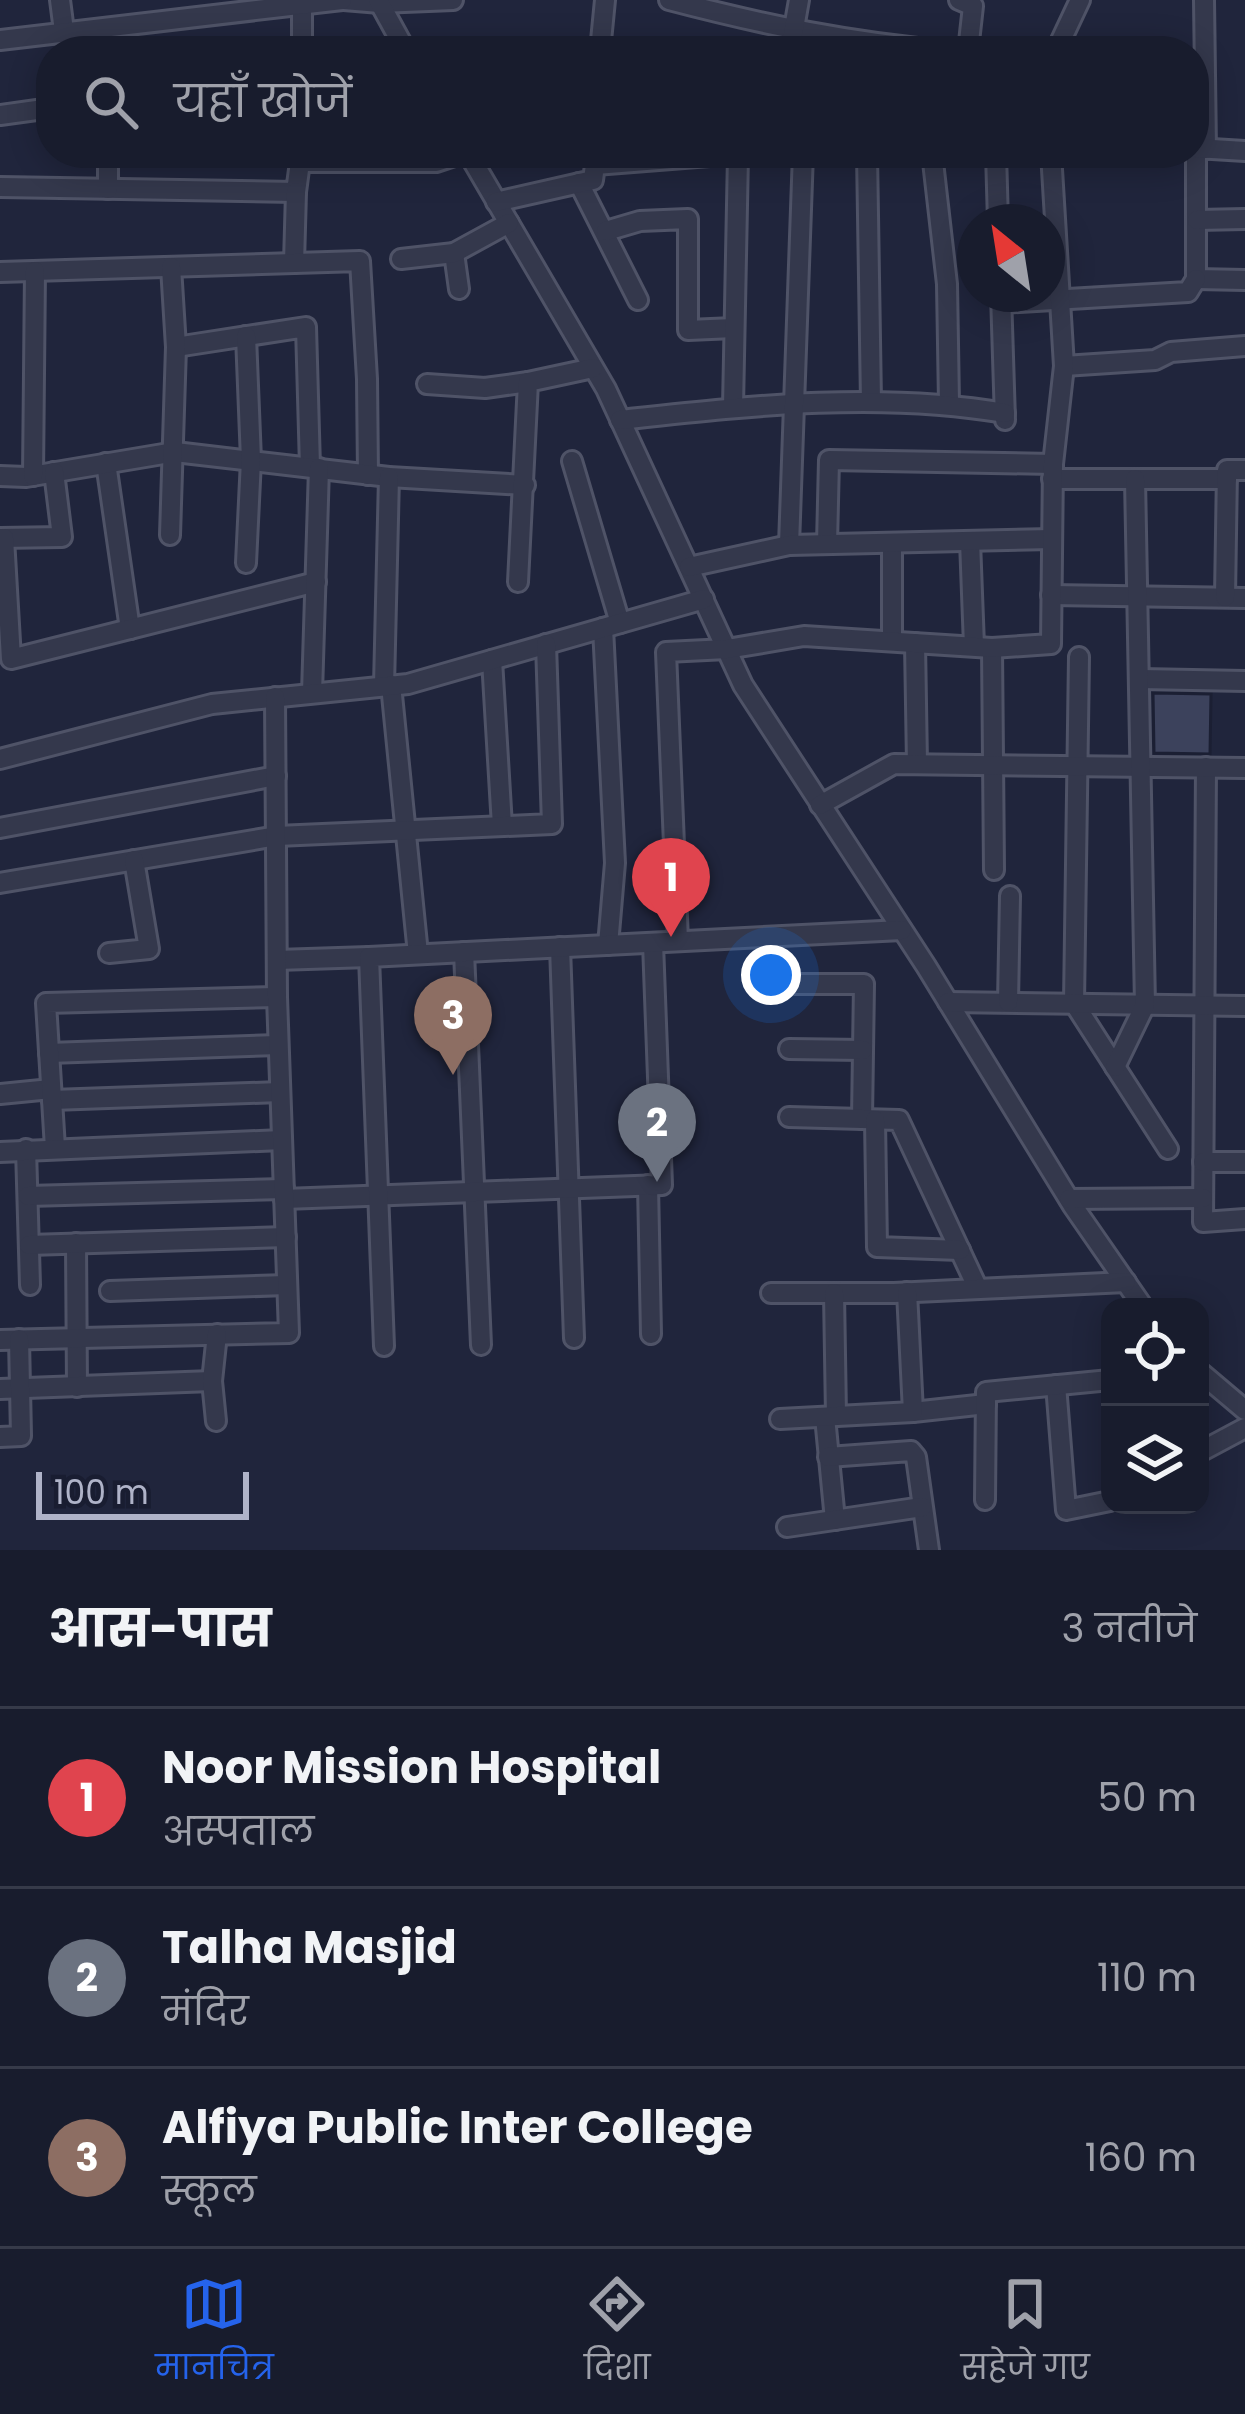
<!DOCTYPE html>
<html lang="hi">
<meta charset="utf-8">
<style>
body{margin:0;font-family:Poppins,"Noto Sans Devanagari",sans-serif;background:#212535;color:#f1f3f6}
.controls{position:absolute;right:36px;bottom:36px;display:grid;overflow:hidden;border-radius:24px;box-shadow:0 6px 30px #0003}
.controls button{width:108px;height:108px;display:grid;place-items:center;padding:0;border:0;border-bottom:3px solid #363a49;background:#181c2d;color:#f1f3f6;font:60px sans-serif}
.compass{position:absolute;left:957px;top:204px;width:108px;height:108px;border-radius:50%;background:#181c2d;box-shadow:0 6px 30px #0003;rotate:330deg}
.scale{position:absolute;left:36px;bottom:30px;width:213px;box-sizing:border-box;padding-left:12px;border:6px solid #afb3c8;border-top:0;font-size:33px;line-height:42px;white-space:nowrap;color:#afb3c8;-webkit-text-stroke:9px #191d31;paint-order:stroke}
.you{position:absolute;left:771px;top:975px;width:42px;height:42px;margin:-30px;border:9px solid #fff;border-radius:50%;background:#1a73e8;box-shadow:0 0 0 18px #1a73e833}
.badge{display:grid;place-items:center;width:78px;height:78px;border-radius:50%;background:#2563eb;color:#fff;font-size:39px;font-weight:700}
.pin{position:absolute;translate:-50% -99px;filter:drop-shadow(0 3px 6px #0008)}
.pin::after{content:'';position:absolute;top:63px;width:42px;height:36px;background:inherit;clip-path:polygon(0 0,100% 0,50% 100%)}
.list{margin:0;padding:0;list-style:none}
h2{display:flex;justify-content:space-between;align-items:center;height:156px;margin:0;padding:0 48px;font-size:51px}
h2 small{font-size:39px;font-weight:400;color:#9fa1aa}
.list li{display:grid;grid-template-columns:78px 1fr auto;gap:36px;align-items:center;box-sizing:border-box;height:180px;padding:0 48px;border-top:3px solid #363a49}
.list b{display:block;font-size:45px;white-space:nowrap}
.list p{margin:0;font-size:39px;white-space:nowrap;color:#9fa1aa}
.list em{font-size:39px;font-style:normal;color:#9fa1aa}
.icon{flex:none;width:66px;height:66px;fill:none;stroke:currentColor;stroke-width:2;stroke-linecap:round;stroke-linejoin:round}
.map{position:relative;flex:none;width:1245px;height:1550px;overflow:hidden}
.search{position:absolute;background:#181c2d;box-shadow:0 6px 30px #0003;left:36px;right:36px;top:36px;height:132px;display:flex;align-items:center;gap:30px;box-sizing:border-box;padding:0 42px;border-radius:48px;color:#9fa1aa;font-size:45px}
.sheet{height:696px;background:#181c2d}
nav{display:flex;justify-content:space-around;align-items:center;box-sizing:border-box;height:168px;border-top:3px solid #363a49;background:#181c2d;font-size:33px;color:#9fa1aa}
nav a{display:grid;justify-items:center;gap:6px}
nav .on{color:#2563eb}
.map>svg:first-child{display:block}
.building{fill:#3c425c;stroke:#1b1f33;stroke-width:3}
.lines{fill:none;stroke-linecap:round;stroke-linejoin:round}
.minor-casing{stroke:#4f5367;stroke-width:24}
.minor{stroke:#34384c;stroke-width:18}
</style>
<div class="map">
<svg width="1245" height="1550" viewBox="0 0 1245 1550">
<rect width="100%" height="100%" fill="#20253c"/>
<!-- building -->
<path class="building" d="M 1153,693 L 1211,694 L 1210,754 L 1154,753 Z"/>
<g class="lines">
<defs>
<g id="minor">
<path d="M 60,0 L 64,31"/>
<path d="M 344,0 L 380,3 L 453,0"/>
<path d="M 378,0 L 406,51"/>
<path d="M 669,0 C 764,25 852,43 949,51"/>
<path d="M 959,0 L 973,6 L 968,51"/>
<path d="M 1204,0 L 1206,149"/>
<path d="M 302,4 L 302,51"/>
<path d="M 0,40 L 342,0"/>
<path d="M 600,51 L 605,0"/>
<path d="M 790,51 L 799,0"/>
<path d="M 1056,51 L 1080,0"/>
<path d="M 0,115 L 51,108"/>
<path d="M 1196,148 L 1196,279 L 1245,280"/>
<path d="M 1196,148 L 1245,151"/>
<path d="M 468,153 L 606,389 L 743,685 L 926,966 L 1073,1206 L 1143,1307"/>
<path d="M 867,153 L 871,402"/>
<path d="M 932,153 L 947,284 L 949,403"/>
<path d="M 996,153 L 998,222"/>
<path d="M 579,183 L 638,300"/>
<path d="M 0,187 L 296,192 L 300,162 L 436,162 L 463,153"/>
<path d="M 108,189 L 108,153"/>
<path d="M 496,202 L 593,180 L 595,165 L 748,153"/>
<path d="M 1197,220 L 1245,219"/>
<path d="M 606,231 L 640,221 L 688,219 L 688,330 L 734,328"/>
<path d="M 454,253 L 459,289"/>
<path d="M 401,259 L 454,253 L 509,223"/>
<path d="M 294,263 L 296,192"/>
<path d="M 0,272 L 360,261 L 367,379 L 368,475"/>
<path d="M 1001,294 L 1005,420"/>
<path d="M 1001,303 L 1188,292 L 1196,279"/>
<path d="M 176,347 L 306,327 L 310,467"/>
<path d="M 1064,366 L 1155,360 L 1171,352 L 1245,346"/>
<path d="M 427,384 L 485,388 L 528,382"/>
<path d="M 733,407 L 738,155"/>
<path d="M 620,420 C 749,406 877,391 1005,413"/>
<path d="M 572,461 L 620,623"/>
<path d="M 106,463 L 130,629"/>
<path d="M 0,476 L 26,477 L 175,452 L 389,477 L 525,485"/>
<path d="M 33,476 L 35,271"/>
<path d="M 1052,479 L 1227,479"/>
<path d="M 170,535 L 176,347 L 171,267"/>
<path d="M 0,538 L 62,537 L 54,472"/>
<path d="M 4,538 L 11,659 L 316,582"/>
<path d="M 970,541 L 974,646"/>
<path d="M 892,543 L 892,641"/>
<path d="M 827,544 L 829,460 L 1053,464"/>
<path d="M 789,545 L 803,153"/>
<path d="M 246,563 L 251,460 L 246,336"/>
<path d="M 689,567 L 789,545 L 1052,539"/>
<path d="M 518,582 L 528,382 L 593,368"/>
<path d="M 1051,595 L 1245,598"/>
<path d="M 1225,597 L 1227,470 L 1245,470"/>
<path d="M 603,628 L 615,863 L 608,945"/>
<path d="M 915,643 L 917,764"/>
<path d="M 992,648 L 994,870"/>
<path d="M 1079,657 L 1074,1003 L 1168,1149"/>
<path d="M 492,660 L 502,826"/>
<path d="M 1141,679 L 1245,681"/>
<path d="M 391,685 L 418,954"/>
<path d="M 384,686 L 389,477"/>
<path d="M 312,693 L 319,468"/>
<path d="M 0,759 L 212,704 L 408,684 L 704,599"/>
<path d="M 1206,767 L 1203,1222 L 1245,1219"/>
<path d="M 820,805 L 894,764 L 1245,768"/>
<path d="M 0,828 L 276,776"/>
<path d="M 0,883 L 277,836 L 552,824 L 546,644"/>
<path d="M 678,941 L 666,652 L 727,649 L 804,636 L 992,648 L 1051,644 L 1053,464 L 1064,366 L 1051,153"/>
<path d="M 560,947 L 574,1338"/>
<path d="M 464,952 L 481,1345"/>
<path d="M 109,953 L 149,949 L 134,860"/>
<path d="M 277,960 L 369,957"/>
<path d="M 795,984 L 864,984 L 862,1119"/>
<path d="M 948,1002 L 1245,1006"/>
<path d="M 1008,1002 L 1010,896"/>
<path d="M 789,1049 L 863,1050"/>
<path d="M 49,1053 L 278,1045"/>
<path d="M 1115,1067 L 1145,1005 L 1135,479"/>
<path d="M 0,1094 L 51,1089"/>
<path d="M 52,1100 L 280,1092"/>
<path d="M 789,1117 L 899,1120 L 978,1289"/>
<path d="M 875,1120 L 877,1247 L 960,1250"/>
<path d="M 55,1148 L 46,1003 L 277,997"/>
<path d="M 26,1149 L 30,1285"/>
<path d="M 0,1152 L 282,1140"/>
<path d="M 1203,1162 L 1245,1162"/>
<path d="M 648,1185 L 651,1334"/>
<path d="M 28,1196 L 284,1189"/>
<path d="M 284,1199 L 662,1185 L 653,943"/>
<path d="M 1069,1199 L 1203,1198"/>
<path d="M 76,1243 L 77,1387"/>
<path d="M 29,1245 L 286,1237"/>
<path d="M 110,1291 L 287,1285"/>
<path d="M 771,1293 L 894,1293 L 1126,1282"/>
<path d="M 834,1293 L 836,1416"/>
<path d="M 0,1340 L 289,1333 L 277,997 L 275,697"/>
<path d="M 384,1346 L 369,957 L 902,930"/>
<path d="M 1200,1372 L 1245,1410"/>
<path d="M 1056,1385 L 1066,1510 L 1110,1501"/>
<path d="M 0,1389 L 212,1381"/>
<path d="M 913,1412 L 986,1404"/>
<path d="M 825,1417 L 835,1520"/>
<path d="M 780,1419 L 913,1412 L 907,1292"/>
<path d="M 216,1421 L 212,1381 L 217,1334"/>
<path d="M 0,1437 L 21,1436 L 19,1339"/>
<path d="M 1200,1452 L 1245,1428"/>
<path d="M 828,1457 L 911,1451 L 916,1457 L 929,1550"/>
<path d="M 985,1500 L 986,1392 L 1110,1380"/>
<path d="M 787,1527 L 922,1507"/>
</g>
</defs>
<!-- minor casing -->
<use href="#minor" class="minor-casing"/>
<!-- minor -->
<use href="#minor" class="minor"/>
</g>
</svg>
<div class="controls">
<button><svg class="icon" aria-label="locate" viewBox="0 0 24 24"><circle cx="12" cy="12" r="6"/><path d="M12 2v4M12 18v4M2 12h4M18 12h4"/></svg></button>
<button><svg class="icon" aria-label="layers" viewBox="0 0 24 24"><path d="M12 4l9 5-9 5-9-5zM3 14l9 5 9-5"/></svg></button>
</div>
<svg class="compass" viewBox="-18 -18 36 36"><path d="M0-13l5 13h-10z" fill="#e53935"/><path d="M0 13l5-13h-10z" fill="#9fa1aa"/></svg>
<div class="scale">100 m</div>
<div class="you"></div>
<div class="pin badge" style="left:671px;top:937px;background:#e0444e">1</div>
<div class="pin badge" style="left:657px;top:1182px;background:#6b7280">2</div>
<div class="pin badge" style="left:453px;top:1075px;background:#8d6e63">3</div>
<div class="search"><svg class="icon" aria-label="search" viewBox="0 0 24 24"><circle cx="10" cy="10" r="6"/><path d="M15 15l6 6"/></svg>यहाँ खोजें</div>
</div>
<section class="sheet">
<h2>आस-पास<small>3 नतीजे</small></h2>
<ul class="list">
<li><span class="badge" style="background:#e0444e">1</span><div><b>Noor Mission Hospital</b><p>अस्पताल</p></div><em>50 m</em></li>
<li><span class="badge" style="background:#6b7280">2</span><div><b>Talha Masjid</b><p>मंदिर</p></div><em>110 m</em></li>
<li><span class="badge" style="background:#8d6e63">3</span><div><b>Alfiya Public Inter College</b><p>स्कूल</p></div><em>160 m</em></li>
</ul>
</section>
<nav>
<a class="on"><svg class="icon" aria-label="map" viewBox="0 0 24 24"><path d="M3 6l6-2 6 2 6-2v14l-6 2-6-2-6 2zM9 4v14M15 6v14"/></svg>मानचित्र</a>
<a><svg class="icon" aria-label="directions" viewBox="0 0 24 24"><path d="M12 3l9 9-9 9-9-9zM9 14v-3h6M13 9l2 2-2 2"/></svg>दिशा</a>
<a><svg class="icon" aria-label="saved" viewBox="0 0 24 24"><path d="M7 4h10v16l-5-4-5 4z"/></svg>सहेजे गए</a>
</nav>
